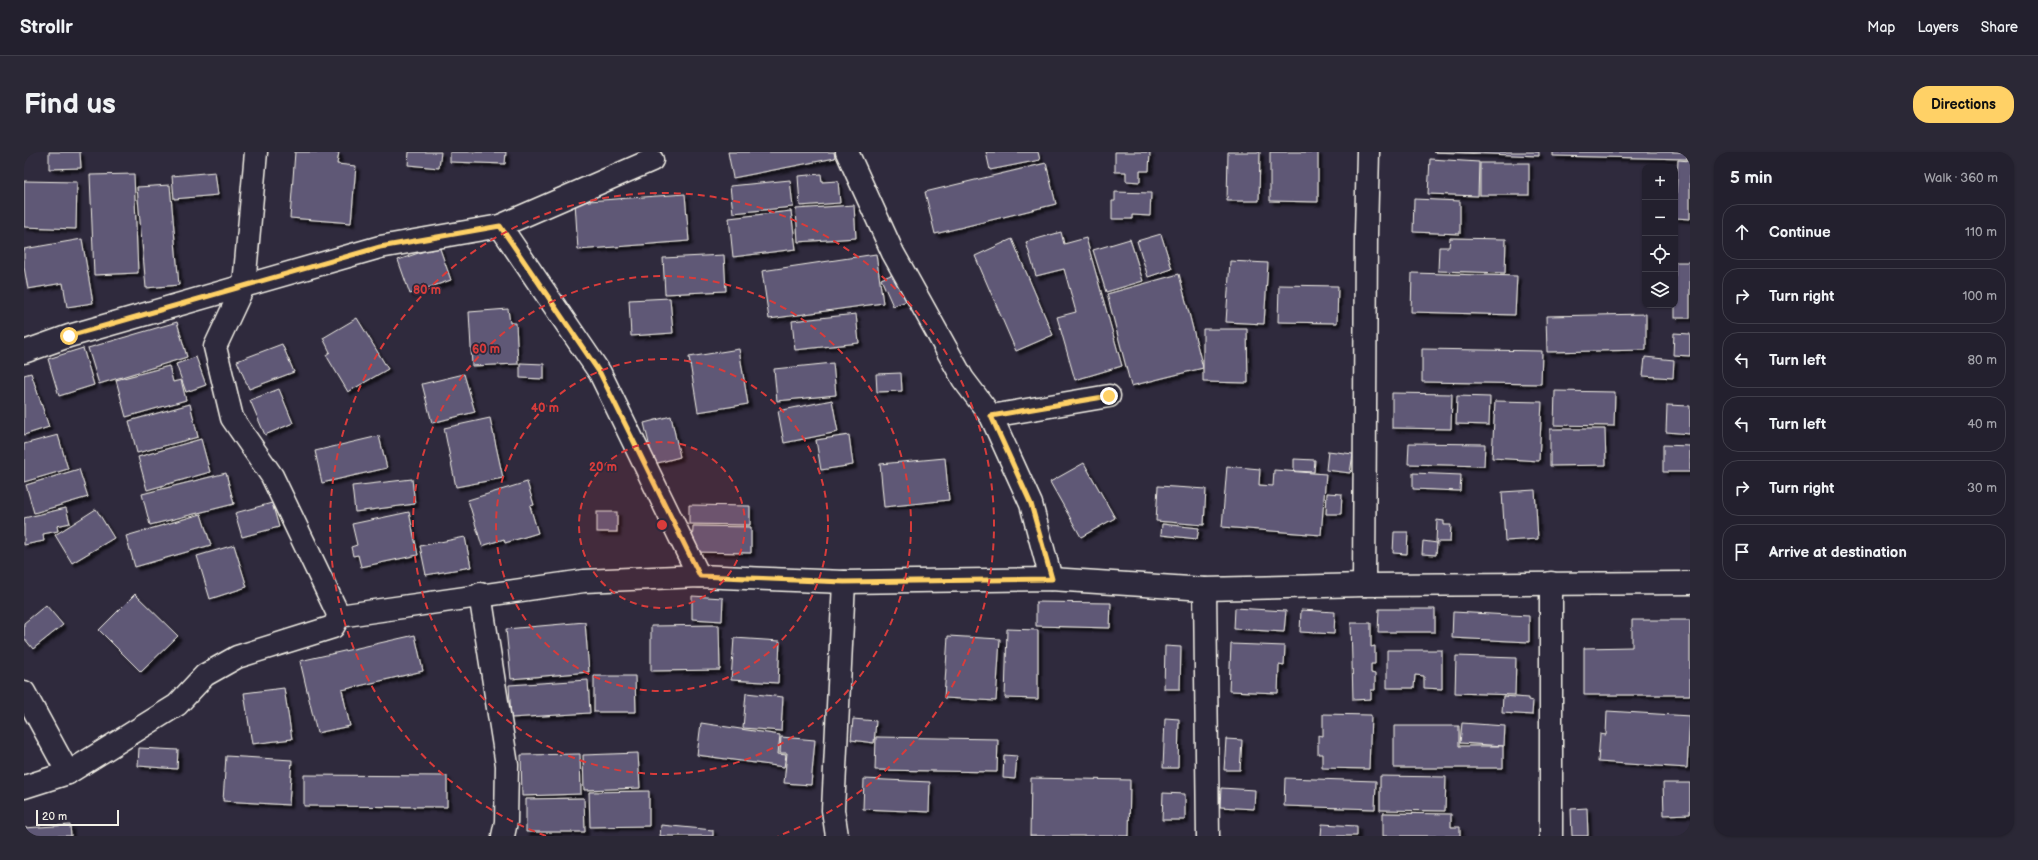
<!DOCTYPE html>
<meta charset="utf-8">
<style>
body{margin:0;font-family:"Balsamiq Sans",sans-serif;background:#2b2836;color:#f1f3f6}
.controls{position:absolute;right:12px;top:12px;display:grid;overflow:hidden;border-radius:8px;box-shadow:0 1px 3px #0004}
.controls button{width:36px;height:36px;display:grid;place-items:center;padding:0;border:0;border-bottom:1px solid #403e4a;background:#23202e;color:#f1f3f6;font:20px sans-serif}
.scale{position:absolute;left:12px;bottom:10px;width:83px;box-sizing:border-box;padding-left:4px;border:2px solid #f4f1e8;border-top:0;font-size:11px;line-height:14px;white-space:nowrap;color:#f4f1e8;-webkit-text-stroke:3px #2f2a3d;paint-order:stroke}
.stop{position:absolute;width:12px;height:12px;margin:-9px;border:3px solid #ffd166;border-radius:50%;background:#fff}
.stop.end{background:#ffd166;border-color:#fff;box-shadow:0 1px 4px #0008}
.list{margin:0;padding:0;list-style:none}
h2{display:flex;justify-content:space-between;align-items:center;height:52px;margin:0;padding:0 16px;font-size:17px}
h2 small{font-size:13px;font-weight:400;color:#a3a3aa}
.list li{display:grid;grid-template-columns:26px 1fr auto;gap:12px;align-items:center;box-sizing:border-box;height:56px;margin:0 8px 8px;padding:0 8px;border:1px solid #403e4a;border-radius:16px}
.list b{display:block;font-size:15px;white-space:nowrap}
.list em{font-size:13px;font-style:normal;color:#a3a3aa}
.icon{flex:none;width:22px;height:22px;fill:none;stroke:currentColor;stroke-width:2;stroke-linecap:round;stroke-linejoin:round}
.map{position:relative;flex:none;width:1666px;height:684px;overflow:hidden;border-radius:16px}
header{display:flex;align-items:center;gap:24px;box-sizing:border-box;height:56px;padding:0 20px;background:#23202e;border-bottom:1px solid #403e4a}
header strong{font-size:19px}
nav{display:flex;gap:22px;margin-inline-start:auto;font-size:14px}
.intro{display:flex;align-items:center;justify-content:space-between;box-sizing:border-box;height:96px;padding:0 24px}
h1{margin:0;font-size:28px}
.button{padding:10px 18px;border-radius:16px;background:#ffd166;color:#111;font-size:14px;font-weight:700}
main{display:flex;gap:24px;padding:0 24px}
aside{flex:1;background:#23202e;border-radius:16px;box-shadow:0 1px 3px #0004}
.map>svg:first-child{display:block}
.building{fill:#5f5976;stroke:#f4f1e8;filter:url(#shadow)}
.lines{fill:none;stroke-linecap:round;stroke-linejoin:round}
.street-casing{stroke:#f4f1e8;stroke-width:25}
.street{stroke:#2f2a3d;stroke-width:22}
.route{stroke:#ffd166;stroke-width:5}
.ring{fill:none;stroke:#d93c3b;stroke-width:2;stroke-dasharray:7 5}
.centre{fill:#d93c3b;stroke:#2f2a3d;stroke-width:2}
.ring-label{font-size:12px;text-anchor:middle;font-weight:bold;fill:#d93c3b;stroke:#2f2a3d;stroke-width:3.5;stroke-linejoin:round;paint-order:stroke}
</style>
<header>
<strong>Strollr</strong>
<nav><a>Map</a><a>Layers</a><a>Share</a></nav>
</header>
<div class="intro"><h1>Find us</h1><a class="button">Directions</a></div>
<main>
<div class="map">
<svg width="1666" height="684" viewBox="0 0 1666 684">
<defs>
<filter id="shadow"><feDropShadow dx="3.5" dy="3.5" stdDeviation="1" flood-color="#0009"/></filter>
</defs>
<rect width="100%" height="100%" fill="#2f2a3d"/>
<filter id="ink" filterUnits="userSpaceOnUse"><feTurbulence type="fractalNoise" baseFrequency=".025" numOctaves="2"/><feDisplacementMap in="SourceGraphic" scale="8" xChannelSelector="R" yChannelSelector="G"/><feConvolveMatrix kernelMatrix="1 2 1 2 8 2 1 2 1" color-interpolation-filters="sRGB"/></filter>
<g filter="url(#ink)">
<!-- building -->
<g class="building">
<path d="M 25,0 L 56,0 L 57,16 L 25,17 Z"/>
<path d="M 271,0 L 315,0 L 313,12 L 332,14 L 327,71 L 266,66 Z"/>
<path d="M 385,0 L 417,0 L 415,16 L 384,13 Z"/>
<path d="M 426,0 L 482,0 L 481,12 L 426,10 Z"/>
<path d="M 704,0 L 810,0 L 811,6 L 709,26 Z"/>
<path d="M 962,0 L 1014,0 L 1016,8 L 966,18 Z"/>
<path d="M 1091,0 L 1126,0 L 1125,19 L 1116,19 L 1116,30 L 1102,29 L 1102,20 L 1091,20 Z"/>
<path d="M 1204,0 L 1236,0 L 1235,49 L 1203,49 Z"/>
<path d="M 1246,0 L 1294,0 L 1294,50 L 1246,49 Z"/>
<path d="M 1409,0 L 1515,0 L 1515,4 Z"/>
<path d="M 1529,0 L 1663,0 L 1663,7 L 1529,4 Z"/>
<path d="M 1406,7 L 1455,10 L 1454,44 L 1404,42 Z"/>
<path d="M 1654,8 L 1666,9 L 1666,67 L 1651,66 Z"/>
<path d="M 1022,11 L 1032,52 L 911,82 L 901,40 Z"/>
<rect x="1456" y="11" width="49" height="32"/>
<path d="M 191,20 L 194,43 L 150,47 L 148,24 Z"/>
<path d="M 110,22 L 114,121 L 70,123 L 66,23 Z"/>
<path d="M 797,22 L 798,30 L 814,29 L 816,51 L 776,54 L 774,24 Z"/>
<path d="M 766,28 L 769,55 L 709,61 L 706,34 Z"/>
<path d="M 0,29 L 53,30 L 52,77 L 0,75 Z"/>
<path d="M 146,33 L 155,133 L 122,136 L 113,35 Z"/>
<path d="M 1091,40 L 1127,41 L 1126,64 L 1108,63 L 1108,67 L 1088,67 L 1088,49 L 1091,49 Z"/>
<path d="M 661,42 L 665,89 L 554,98 L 551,50 Z"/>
<path d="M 1390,47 L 1436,49 L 1436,82 L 1389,80 Z"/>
<path d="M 830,53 L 832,86 L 774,90 L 772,57 Z"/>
<path d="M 767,59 L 772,97 L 709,105 L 705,66 Z"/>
<path d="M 1037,80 L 1040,92 L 1062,86 L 1098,214 L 1051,228 L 1033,165 L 1052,160 L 1040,117 L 1012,124 L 1002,90 Z"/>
<path d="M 1137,82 L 1148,117 L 1124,125 L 1113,89 Z"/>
<path d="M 1426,86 L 1482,87 L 1481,121 L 1414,119 L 1415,95 L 1425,95 Z"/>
<path d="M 58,87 L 69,151 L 43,155 L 39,131 L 4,137 L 0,115 L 0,97 Z"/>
<path d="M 988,87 L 1029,183 L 992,199 L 951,104 Z"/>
<path d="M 1106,87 L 1119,129 L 1082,140 L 1069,98 Z"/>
<path d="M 415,94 L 427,128 L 386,142 L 374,108 Z"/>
<path d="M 852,102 L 859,151 L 745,167 L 738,119 Z"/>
<path d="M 700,103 L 702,139 L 641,142 L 639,106 Z"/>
<path d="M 1206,109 L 1244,111 L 1240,172 L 1202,170 Z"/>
<rect x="1651" y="110" width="15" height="56"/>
<path d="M 872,121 L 883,149 L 869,154 L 857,127 Z"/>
<path d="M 1388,121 L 1493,124 L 1491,163 L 1387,160 Z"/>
<path d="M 1155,122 L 1179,216 L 1107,234 L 1083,142 Z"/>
<path d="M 1255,133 L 1314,134 L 1313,171 L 1254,170 Z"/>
<path d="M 646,146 L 649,181 L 607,184 L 605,148 Z"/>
<path d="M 484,157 L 486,171 L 492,171 L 494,212 L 448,214 L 445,160 Z"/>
<path d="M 832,162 L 835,191 L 771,198 L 768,169 Z"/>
<path d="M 1622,162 L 1622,198 L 1523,200 L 1522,164 Z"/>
<path d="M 333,166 L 364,217 L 324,240 L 302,203 L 306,200 L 299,186 Z"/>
<path d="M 153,170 L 163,205 L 75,232 L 64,196 Z"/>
<path d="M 1179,177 L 1223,177 L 1224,231 L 1179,230 Z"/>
<path d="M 1650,181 L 1666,182 L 1666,204 L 1649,203 Z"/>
<path d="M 258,192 L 270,220 L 225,237 L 213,209 Z"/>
<path d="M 59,196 L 70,233 L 35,244 L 24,207 Z"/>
<path d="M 715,197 L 724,252 L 674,260 L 665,205 Z"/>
<path d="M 1398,197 L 1518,199 L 1517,232 L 1398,230 Z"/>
<path d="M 172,205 L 182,233 L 162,240 L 152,212 Z"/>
<path d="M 1621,205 L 1650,208 L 1649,226 L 1619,224 Z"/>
<path d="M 496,211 L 520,212 L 520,227 L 496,226 Z"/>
<path d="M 809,211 L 812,243 L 753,249 L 750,217 Z"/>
<path d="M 145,214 L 149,230 L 157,228 L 162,248 L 102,265 L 92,228 Z"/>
<path d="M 7,221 L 25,275 L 0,283 L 0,223 Z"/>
<path d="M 877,221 L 878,239 L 853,240 L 852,222 Z"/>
<path d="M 440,222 L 451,260 L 408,271 L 398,232 Z"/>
<path d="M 255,237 L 269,271 L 241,283 L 226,248 Z"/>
<path d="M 1531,239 L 1591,240 L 1590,274 L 1530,273 Z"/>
<path d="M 1368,241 L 1428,242 L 1427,277 L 1368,276 Z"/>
<path d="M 1433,244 L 1466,245 L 1465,273 L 1432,272 Z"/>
<path d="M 808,248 L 814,280 L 760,291 L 754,259 Z"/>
<path d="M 1471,249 L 1518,250 L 1515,309 L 1468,306 Z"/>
<path d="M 166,252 L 174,285 L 113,301 L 105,269 Z"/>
<path d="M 1643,253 L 1666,254 L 1666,282 L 1642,280 Z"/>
<path d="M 647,264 L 656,305 L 630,312 L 620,271 Z"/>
<path d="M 466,266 L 479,326 L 432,335 L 420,276 Z"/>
<path d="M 1526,277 L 1581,277 L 1582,313 L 1526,314 Z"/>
<path d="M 34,283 L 44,317 L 0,330 L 0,292 Z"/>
<path d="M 825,283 L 829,313 L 797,318 L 792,288 Z"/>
<path d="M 355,284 L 363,316 L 298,331 L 291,299 Z"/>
<path d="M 177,287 L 186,320 L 123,338 L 114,305 Z"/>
<path d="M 1385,291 L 1461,292 L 1460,314 L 1384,312 Z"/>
<path d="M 1639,293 L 1666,294 L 1666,320 L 1639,320 Z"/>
<path d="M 1304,299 L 1329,302 L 1326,321 L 1302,318 Z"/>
<path d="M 921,306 L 925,348 L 860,355 L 856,312 Z"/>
<path d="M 1270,307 L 1291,308 L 1290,320 L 1270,319 Z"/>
<path d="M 1060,311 L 1091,366 L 1057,385 L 1026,330 Z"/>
<path d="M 1203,314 L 1236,317 L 1235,333 L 1249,334 L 1250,318 L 1302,322 L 1297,383 L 1198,375 Z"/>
<path d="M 55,317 L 64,345 L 10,361 L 2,333 Z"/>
<path d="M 202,321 L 210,352 L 126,373 L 118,342 Z"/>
<path d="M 1389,321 L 1437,323 L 1436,339 L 1389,337 Z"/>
<path d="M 388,327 L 391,352 L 331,360 L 328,334 Z"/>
<path d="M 503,330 L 510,353 L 506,354 L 514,381 L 481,391 L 480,387 L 458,394 L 444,348 Z"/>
<path d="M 1134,334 L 1182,337 L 1180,373 L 1132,369 Z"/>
<path d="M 1511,338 L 1514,387 L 1481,389 L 1478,340 Z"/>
<path d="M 1303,341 L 1318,342 L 1317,362 L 1302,362 Z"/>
<path d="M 248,351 L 255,375 L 218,385 L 211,361 Z"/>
<path d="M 665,353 L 726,354 L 726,373 L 665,372 Z"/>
<path d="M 42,356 L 46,371 L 33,374 L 34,379 L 19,382 L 20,389 L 0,393 L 0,366 Z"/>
<path d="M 72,357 L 90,386 L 48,411 L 31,383 Z"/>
<path d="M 385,360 L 394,403 L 337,415 L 334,403 L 329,404 L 327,395 L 333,393 L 328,372 Z"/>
<rect x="573" y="360" width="20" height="20"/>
<path d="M 177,362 L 187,393 L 111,415 L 102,384 Z"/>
<path d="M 1413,368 L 1420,369 L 1420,373 L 1427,373 L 1426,390 L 1412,390 Z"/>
<path d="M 1138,372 L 1175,376 L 1173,387 L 1137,383 Z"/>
<path d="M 669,374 L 727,375 L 727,401 L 668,400 Z"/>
<path d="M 1370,380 L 1384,380 L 1383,402 L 1369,401 Z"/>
<path d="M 441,385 L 447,415 L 402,423 L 396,394 Z"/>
<path d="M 1399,389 L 1413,391 L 1412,403 L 1398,402 Z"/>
<path d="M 210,393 L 223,435 L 186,447 L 173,404 Z"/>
<path d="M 111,442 L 154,484 L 117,520 L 75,478 Z"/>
<path d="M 668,444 L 699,446 L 698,469 L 668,467 Z"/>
<path d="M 1012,450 L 1087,451 L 1086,476 L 1012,474 Z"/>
<path d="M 22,453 L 39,473 L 9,497 L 0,486 L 0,471 Z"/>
<path d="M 1211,456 L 1262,459 L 1260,480 L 1210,477 Z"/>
<path d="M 1355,457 L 1411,457 L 1411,480 L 1354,480 Z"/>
<path d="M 1277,458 L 1311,460 L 1310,482 L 1276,480 Z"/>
<path d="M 1429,460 L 1505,464 L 1505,490 L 1428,486 Z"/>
<path d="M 1608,468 L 1666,468 L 1666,543 L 1560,543 L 1560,496 L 1608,495 Z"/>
<path d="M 561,470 L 565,520 L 487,527 L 482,477 Z"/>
<path d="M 1327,471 L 1347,471 L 1347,495 L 1351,494 L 1351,512 L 1347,512 L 1347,521 L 1351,522 L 1351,538 L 1347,538 L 1347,547 L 1329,548 Z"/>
<path d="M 695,473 L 696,518 L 627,519 L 627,474 Z"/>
<path d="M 983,477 L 1014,478 L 1014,547 L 981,546 Z"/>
<path d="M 391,483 L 399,519 L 318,538 L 326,574 L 293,581 L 276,509 Z"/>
<path d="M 924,484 L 976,487 L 972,549 L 920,546 Z"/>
<path d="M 710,486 L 756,489 L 754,531 L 707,528 Z"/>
<path d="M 1207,492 L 1261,494 L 1260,514 L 1255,513 L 1254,541 L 1205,539 Z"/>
<path d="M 1141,494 L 1157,495 L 1156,537 L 1140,537 Z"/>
<path d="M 1363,498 L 1418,498 L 1418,537 L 1400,536 L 1400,524 L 1391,523 L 1390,536 L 1363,536 Z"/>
<path d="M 1432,504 L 1492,506 L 1491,543 L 1431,541 Z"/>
<path d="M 570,524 L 611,524 L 612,560 L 570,560 Z"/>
<path d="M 564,528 L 566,561 L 487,566 L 485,533 Z"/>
<path d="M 260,536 L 268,587 L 228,592 L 220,541 Z"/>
<path d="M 722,541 L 759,545 L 757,579 L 719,576 Z"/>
<path d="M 1479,544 L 1504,546 L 1504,548 L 1509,549 L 1508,563 L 1478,561 Z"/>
<path d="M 1583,559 L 1666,564 L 1663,616 L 1574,610 L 1576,582 L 1582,583 Z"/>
<path d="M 1299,562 L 1347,563 L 1345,617 L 1298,616 L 1298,602 L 1294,602 L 1294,583 L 1299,584 Z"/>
<path d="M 1141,566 L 1155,567 L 1154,616 L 1139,616 Z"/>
<path d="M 829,567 L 852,569 L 850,591 L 827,588 Z"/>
<path d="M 677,571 L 756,583 L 754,602 L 762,603 L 760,615 L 673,603 Z"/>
<path d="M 1438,571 L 1481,574 L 1480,594 L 1436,591 Z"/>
<path d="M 1370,574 L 1435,574 L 1435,594 L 1479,594 L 1479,616 L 1370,616 Z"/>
<path d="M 757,585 L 791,588 L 787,633 L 760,631 L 763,601 L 756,601 Z"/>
<path d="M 852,585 L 974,587 L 973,620 L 851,618 Z"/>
<path d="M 1202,587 L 1218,588 L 1216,618 L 1200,618 Z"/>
<path d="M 115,596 L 154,598 L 153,617 L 114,614 Z"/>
<path d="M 614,601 L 616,636 L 560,638 L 559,603 Z"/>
<path d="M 556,602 L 557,642 L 498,644 L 497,603 Z"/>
<path d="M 980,603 L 993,604 L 991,627 L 979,626 Z"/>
<path d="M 202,604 L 268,608 L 265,653 L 199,649 Z"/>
<path d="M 280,623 L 423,624 L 423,655 L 280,654 Z"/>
<path d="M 1356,624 L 1422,625 L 1421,659 L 1356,658 Z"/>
<path d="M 1007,626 L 1106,628 L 1105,684 L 1006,684 Z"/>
<path d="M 1261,626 L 1352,629 L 1351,657 L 1260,654 Z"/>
<path d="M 840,627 L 906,630 L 905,660 L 839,657 Z"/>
<path d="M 1639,631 L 1666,631 L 1666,662 L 1640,663 Z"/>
<path d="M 1197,636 L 1231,638 L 1230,657 L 1196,655 Z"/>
<path d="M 625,639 L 625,674 L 566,675 L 565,640 Z"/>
<path d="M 1139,641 L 1161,642 L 1161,668 L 1138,668 Z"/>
<path d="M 560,646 L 561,680 L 502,680 L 502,647 Z"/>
<path d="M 1563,656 L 1564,684 L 1548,684 L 1547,657 Z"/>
<path d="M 1359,661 L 1427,662 L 1427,675 L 1436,675 L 1436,684 L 1359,684 Z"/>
<path d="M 1298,672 L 1333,674 L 1333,684 L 1297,684 Z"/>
<path d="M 46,673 L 47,684 L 0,684 L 0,676 Z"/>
<path d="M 637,673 L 689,678 L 689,684 L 636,684 Z"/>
</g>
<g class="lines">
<defs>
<g id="street">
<path d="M 232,0 L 220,133 L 191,195 L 208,266 L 248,324 L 315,464"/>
<path d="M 823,0 L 869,101 L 939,227 L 967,264 L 1007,352 L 1027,427"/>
<path d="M 476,74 L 576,221 L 675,424"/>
<path d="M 0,200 L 45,184 L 356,95 L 476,74 L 628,8"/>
<path d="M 967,264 L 1085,244"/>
<path d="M 1527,431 L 1527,684"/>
<path d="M 1340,433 L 1342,82 L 1344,0"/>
<path d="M 1181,437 L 1184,684"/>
<path d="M 456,442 L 483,613 L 482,670 L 479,684"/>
<path d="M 0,540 L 44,621"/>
<path d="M 0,635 L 44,621 L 153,553 L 181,523 L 213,505 L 309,475 L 315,464 L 560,429 L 675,424 L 820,430 L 1027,427 L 1181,437 L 1340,433 L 1666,431"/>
<path d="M 813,684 L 809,658 L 820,430"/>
</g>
</defs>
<!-- street casing -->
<use href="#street" class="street-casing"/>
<!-- street -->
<use href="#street" class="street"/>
</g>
</g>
<g class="lines" filter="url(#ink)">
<!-- route -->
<path class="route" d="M 45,184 L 356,95 L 476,74 L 576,221 L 676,424 L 820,430 L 1028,427 L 1007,352 L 967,264 L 1085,244"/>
</g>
<!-- distance rings -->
<circle cx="638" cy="373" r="83" fill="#d93c3b" fill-opacity=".12"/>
<g class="ring">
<circle cx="638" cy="373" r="83"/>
<circle cx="638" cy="373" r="166"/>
<circle cx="638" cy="373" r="249"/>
<path d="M522 684A332 332 0 1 1 754 684"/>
</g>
<circle cx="638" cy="373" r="6" class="centre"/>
<g class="ring-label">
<text x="403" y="142">80 m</text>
<text x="462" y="201">60 m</text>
<text x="521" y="260">40 m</text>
<text x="579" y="319">20 m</text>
</g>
</svg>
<div class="controls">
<button>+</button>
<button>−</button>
<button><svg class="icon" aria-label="locate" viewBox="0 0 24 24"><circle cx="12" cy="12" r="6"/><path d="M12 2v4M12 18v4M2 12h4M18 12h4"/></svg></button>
<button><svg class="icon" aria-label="layers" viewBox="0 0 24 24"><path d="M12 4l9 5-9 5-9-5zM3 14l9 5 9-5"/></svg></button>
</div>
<div class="scale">20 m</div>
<div class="stop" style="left:45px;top:184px"></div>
<div class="stop end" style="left:1085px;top:244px"></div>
</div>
<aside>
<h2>5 min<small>Walk · 360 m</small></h2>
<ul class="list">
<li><svg class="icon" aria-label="ahead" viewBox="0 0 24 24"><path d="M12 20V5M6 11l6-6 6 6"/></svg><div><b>Continue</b></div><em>110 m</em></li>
<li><svg class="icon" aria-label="right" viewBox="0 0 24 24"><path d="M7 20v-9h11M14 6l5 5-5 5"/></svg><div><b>Turn right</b></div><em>100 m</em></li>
<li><svg class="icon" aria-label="left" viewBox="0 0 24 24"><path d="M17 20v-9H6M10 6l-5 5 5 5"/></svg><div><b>Turn left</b></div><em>80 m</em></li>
<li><svg class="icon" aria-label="left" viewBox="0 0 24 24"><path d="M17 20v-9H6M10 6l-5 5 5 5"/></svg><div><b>Turn left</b></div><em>40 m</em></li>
<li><svg class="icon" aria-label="right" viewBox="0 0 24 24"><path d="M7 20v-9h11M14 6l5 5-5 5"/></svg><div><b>Turn right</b></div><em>30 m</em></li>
<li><svg class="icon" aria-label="arrive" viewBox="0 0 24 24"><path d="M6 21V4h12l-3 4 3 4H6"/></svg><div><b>Arrive at destination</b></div></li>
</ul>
</aside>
</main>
